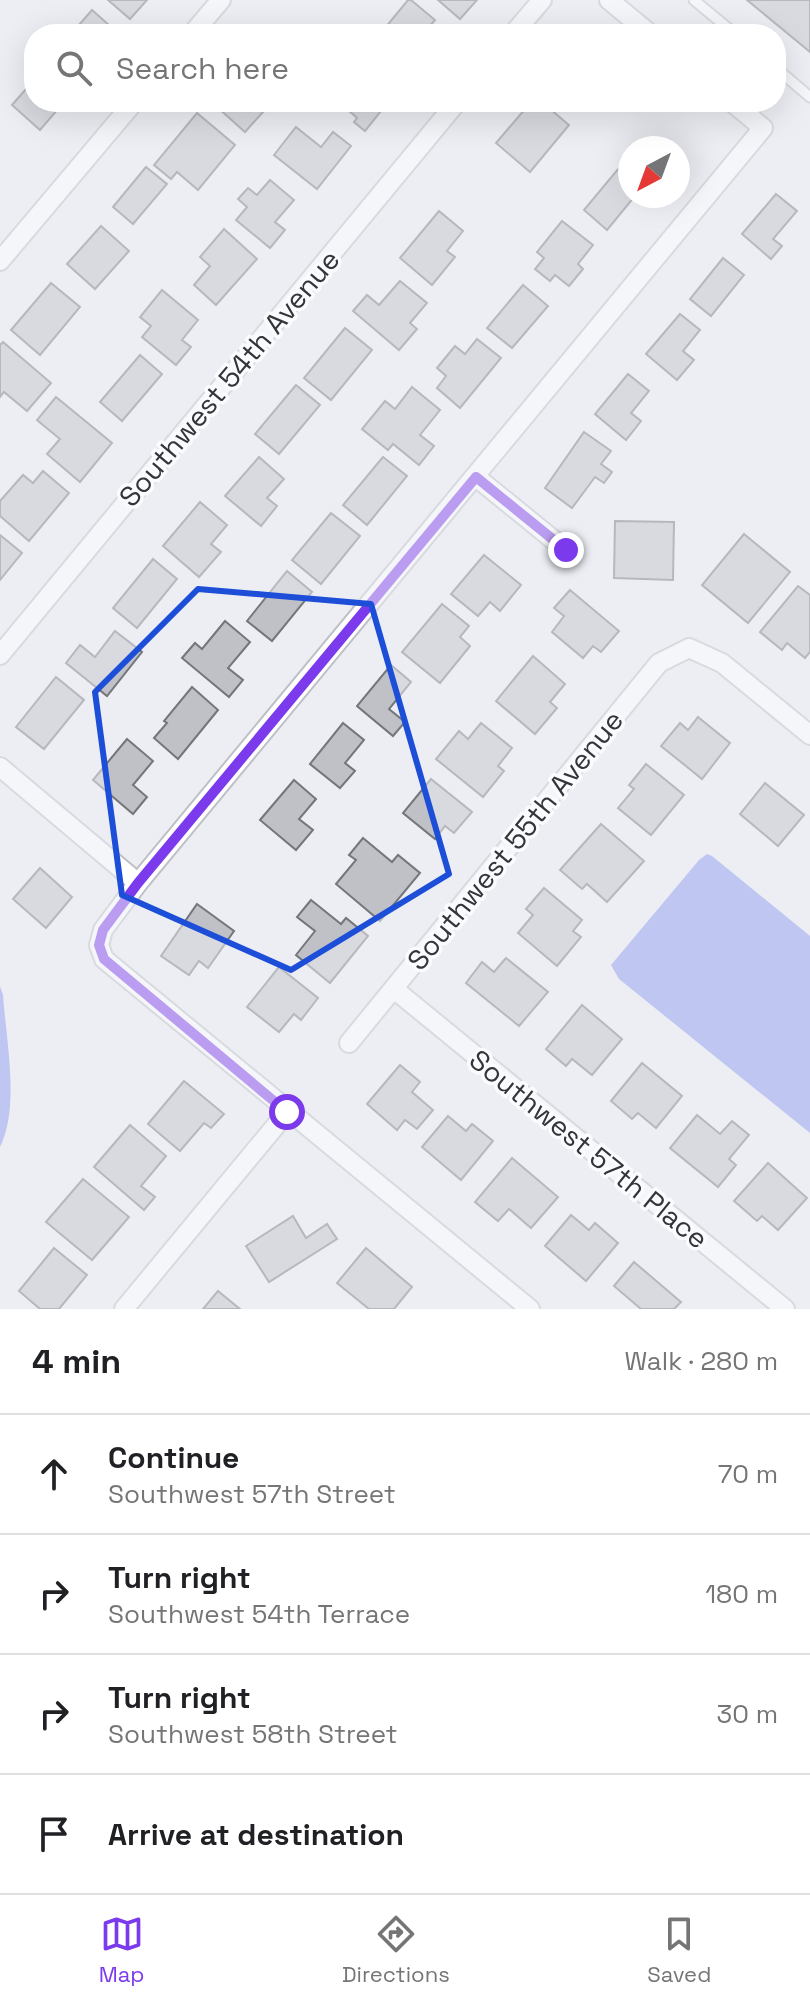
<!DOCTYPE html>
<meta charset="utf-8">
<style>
body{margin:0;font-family:"Space Grotesk",sans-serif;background:#f6f6f6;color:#202124}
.compass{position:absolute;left:618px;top:136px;width:72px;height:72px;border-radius:50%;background:#fff;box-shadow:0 8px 32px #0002;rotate:221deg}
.stop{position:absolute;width:24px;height:24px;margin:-18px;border:6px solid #7c3aed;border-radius:50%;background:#fff}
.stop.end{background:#7c3aed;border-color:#fff;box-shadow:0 2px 8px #0008}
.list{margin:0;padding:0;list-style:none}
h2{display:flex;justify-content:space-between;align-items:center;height:104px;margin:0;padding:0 32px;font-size:34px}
h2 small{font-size:26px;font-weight:400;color:#757577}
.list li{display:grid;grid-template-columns:52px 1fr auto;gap:24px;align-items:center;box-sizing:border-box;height:120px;padding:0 32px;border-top:2px solid #e0e0e0}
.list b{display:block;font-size:30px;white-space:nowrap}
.list p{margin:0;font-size:26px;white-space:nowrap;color:#757577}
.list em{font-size:26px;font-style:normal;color:#757577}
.icon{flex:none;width:44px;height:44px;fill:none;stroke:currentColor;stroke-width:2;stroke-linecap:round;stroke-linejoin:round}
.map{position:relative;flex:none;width:810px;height:1309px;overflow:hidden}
.search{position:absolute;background:#fff;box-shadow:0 8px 32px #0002;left:24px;right:24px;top:24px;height:88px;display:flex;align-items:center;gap:20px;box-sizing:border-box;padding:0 28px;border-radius:32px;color:#757577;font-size:30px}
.sheet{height:584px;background:#fff}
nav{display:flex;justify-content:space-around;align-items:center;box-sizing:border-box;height:112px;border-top:2px solid #e0e0e0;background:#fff;font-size:22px;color:#757577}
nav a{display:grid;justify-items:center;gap:4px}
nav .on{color:#7c3aed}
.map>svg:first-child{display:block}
.water{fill:#8696ed}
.building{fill:#c0c1c7;stroke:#74767b;stroke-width:2}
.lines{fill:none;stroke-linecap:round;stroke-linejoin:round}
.lane-casing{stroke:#bfc0c6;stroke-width:13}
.street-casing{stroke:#bfc0c6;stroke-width:22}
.lane{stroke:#fff;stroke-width:9}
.street{stroke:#fff;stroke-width:18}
.route{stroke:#7c3aed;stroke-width:10}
.marked{fill:none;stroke:#1d4ed8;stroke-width:6;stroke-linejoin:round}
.labels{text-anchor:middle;stroke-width:7;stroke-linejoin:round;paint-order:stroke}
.street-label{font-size:28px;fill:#343537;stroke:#fafbff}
</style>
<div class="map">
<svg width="810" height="1309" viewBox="0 0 810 1309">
<rect width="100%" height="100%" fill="#eceef4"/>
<!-- water -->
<g class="water">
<path d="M 707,854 L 712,856 L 810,936 L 810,1133 L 619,979 L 611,965 L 699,860 Z"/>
<path d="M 0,986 L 3,995 C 6,1039 20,1108 0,1147 Z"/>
</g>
<!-- building -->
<g class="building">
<path d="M 108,0 L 147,0 L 130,19 Z"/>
<path d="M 408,0 L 411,0 L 435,20 L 423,34 L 380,34 Z"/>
<path d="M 438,0 L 477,0 L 460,19 Z"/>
<path d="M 747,0 L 810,0 L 810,52 Z"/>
<path d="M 92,10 L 119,34 L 71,34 Z"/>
<path d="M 34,80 L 34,102 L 64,102 L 40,130 L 12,105 Z"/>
<path d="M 222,102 L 272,102 L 245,132 L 217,107 Z"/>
<path d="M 353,102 L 388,102 L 365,131 L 354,122 L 357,118 L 347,109 Z"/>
<path d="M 531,102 L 542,102 L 569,125 L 530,172 L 496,143 Z"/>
<path d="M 197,113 L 235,145 L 198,190 L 177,172 L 171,179 L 154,165 Z"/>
<path d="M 296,127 L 321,147 L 333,132 L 351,146 L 317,189 L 274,155 Z"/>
<path d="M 146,167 L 167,184 L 133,224 L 113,207 Z"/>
<path d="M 619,168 L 630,178 L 630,196 L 635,196 L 607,230 L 584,210 Z"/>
<path d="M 270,180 L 294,200 L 275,222 L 285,230 L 270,248 L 236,220 L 247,207 L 238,199 L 248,188 L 257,195 Z"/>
<path d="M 776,194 L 797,211 L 773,239 L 782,246 L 771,259 L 742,234 Z"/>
<path d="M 439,211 L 463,231 L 447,251 L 455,257 L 432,285 L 400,258 Z"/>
<path d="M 562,221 L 593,245 L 578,264 L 583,269 L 569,286 L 555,275 L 550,281 L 535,269 L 544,258 L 537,252 Z"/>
<path d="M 101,226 L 129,251 L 95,289 L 67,264 Z"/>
<path d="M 224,229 L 257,259 L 216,305 L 194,285 L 210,266 L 200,257 Z"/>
<path d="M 723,258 L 744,275 L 711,316 L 690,299 Z"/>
<path d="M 400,281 L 427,303 L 410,323 L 417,329 L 399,350 L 353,311 L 367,295 L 379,305 Z"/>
<path d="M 51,283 L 80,307 L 40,355 L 11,330 Z"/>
<path d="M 523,285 L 548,306 L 512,348 L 487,328 Z"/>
<path d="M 162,290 L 198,320 L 182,340 L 191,347 L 176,365 L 142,337 L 151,326 L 140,317 Z"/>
<path d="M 680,314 L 700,330 L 683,351 L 694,360 L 677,380 L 646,354 Z"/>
<path d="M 345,328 L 372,350 L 331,400 L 304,378 Z"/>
<path d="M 477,339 L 501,358 L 460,408 L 437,388 L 446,376 L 437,368 L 455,346 L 465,354 Z"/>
<path d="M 3,342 L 51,383 L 27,411 L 4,392 L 0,397 L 0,345 Z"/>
<path d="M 140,355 L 162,374 L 122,421 L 100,402 Z"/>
<path d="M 628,374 L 649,391 L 631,413 L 641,421 L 626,440 L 595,414 Z"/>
<path d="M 296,385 L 320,405 L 279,454 L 255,434 Z"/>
<path d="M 412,387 L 440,410 L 420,435 L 434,446 L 419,465 L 393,444 L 388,450 L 362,429 L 385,401 L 395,409 Z"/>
<path d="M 56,397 L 112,443 L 80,482 L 47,454 L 60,439 L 37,420 Z"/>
<path d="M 584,432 L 611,451 L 601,464 L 612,472 L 604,483 L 595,477 L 572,508 L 545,488 Z"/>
<path d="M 259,457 L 284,479 L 267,498 L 277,506 L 261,526 L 225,496 Z"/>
<path d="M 383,457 L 407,476 L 367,525 L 343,505 Z"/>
<path d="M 43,471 L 69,493 L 29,541 L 0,516 L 0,501 L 23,475 L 33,483 Z"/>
<path d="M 200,502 L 227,525 L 211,544 L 221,552 L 199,577 L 163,546 Z"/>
<path d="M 331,513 L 360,536 L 321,584 L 292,560 Z"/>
<path d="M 615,521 L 674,522 L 673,580 L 614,578 Z"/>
<path d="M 744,534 L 790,572 L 748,623 L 702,585 Z"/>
<path d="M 0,535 L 22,553 L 0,580 Z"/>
<path d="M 484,555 L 521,585 L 500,611 L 490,602 L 478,616 L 451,594 Z"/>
<path d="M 153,559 L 177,579 L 137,628 L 113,608 Z"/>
<path d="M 287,571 L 312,592 L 272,641 L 247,621 Z"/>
<path d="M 798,586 L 810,595 L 810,652 L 805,658 L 787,643 L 782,650 L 760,632 Z"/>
<path d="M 570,590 L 619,631 L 601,652 L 593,646 L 583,658 L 552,632 L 564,616 L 554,608 Z"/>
<path d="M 442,604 L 469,626 L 460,637 L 470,646 L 440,683 L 402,652 Z"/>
<path d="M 225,621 L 250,642 L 228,668 L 243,680 L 229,697 L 182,658 L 195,643 L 202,649 Z"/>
<path d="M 115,631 L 142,652 L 107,696 L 66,663 L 80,645 L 95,657 Z"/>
<path d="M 533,656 L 565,684 L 550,702 L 557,708 L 535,734 L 496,701 Z"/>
<path d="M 391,665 L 411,682 L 389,709 L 405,722 L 393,736 L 357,706 Z"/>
<path d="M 56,677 L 84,700 L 44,749 L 16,727 Z"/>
<path d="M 192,687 L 218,710 L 178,759 L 154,738 L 167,723 L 164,721 Z"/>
<path d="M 698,717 L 730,743 L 702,779 L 661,746 L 680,723 L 688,730 Z"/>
<path d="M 343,723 L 364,740 L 345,763 L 355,771 L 340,788 L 310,764 Z"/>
<path d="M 481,723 L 512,748 L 498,766 L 504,771 L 483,797 L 436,759 L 459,731 L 468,739 Z"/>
<path d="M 127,739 L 153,761 L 133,785 L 147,797 L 133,814 L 93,780 Z"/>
<path d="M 646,764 L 684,795 L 651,835 L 618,808 L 634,789 L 629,785 Z"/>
<path d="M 431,779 L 472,812 L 454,833 L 445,826 L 435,839 L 403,813 Z"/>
<path d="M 294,780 L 316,799 L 299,819 L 313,830 L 296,850 L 260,820 Z"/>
<path d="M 765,783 L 804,815 L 778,846 L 740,814 Z"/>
<path d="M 601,824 L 644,861 L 607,902 L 587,884 L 582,889 L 560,870 Z"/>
<path d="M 363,838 L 392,862 L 398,855 L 420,873 L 380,921 L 336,884 L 356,860 L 349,855 Z"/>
<path d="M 40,868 L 72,897 L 46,928 L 13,899 Z"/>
<path d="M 544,888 L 582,920 L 573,931 L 581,937 L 557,966 L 518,933 L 533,915 L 526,909 Z"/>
<path d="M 311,900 L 341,924 L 346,918 L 368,936 L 330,983 L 296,955 L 315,931 L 297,917 Z"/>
<path d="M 197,904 L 234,931 L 208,968 L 199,961 L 189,975 L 161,956 Z"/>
<path d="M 506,958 L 548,992 L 519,1026 L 466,983 L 482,962 L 494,972 Z"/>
<path d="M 279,967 L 318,998 L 301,1020 L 294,1014 L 279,1032 L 247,1007 Z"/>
<path d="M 582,1005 L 622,1039 L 592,1075 L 572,1059 L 566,1066 L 546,1049 Z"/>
<path d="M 642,1063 L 682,1096 L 656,1128 L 638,1113 L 632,1119 L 611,1101 Z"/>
<path d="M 400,1065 L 420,1082 L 412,1092 L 433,1110 L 417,1129 L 405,1120 L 397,1130 L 367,1104 Z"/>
<path d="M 184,1081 L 224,1114 L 211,1128 L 204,1123 L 180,1151 L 148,1124 Z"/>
<path d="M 697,1115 L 720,1134 L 732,1121 L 749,1135 L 729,1159 L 736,1165 L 718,1187 L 670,1148 Z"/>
<path d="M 448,1116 L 466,1131 L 472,1124 L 493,1141 L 461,1180 L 422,1147 Z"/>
<path d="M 130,1125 L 166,1156 L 141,1186 L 155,1197 L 144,1210 L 94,1167 Z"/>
<path d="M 512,1158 L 558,1197 L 531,1228 L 509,1209 L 498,1221 L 475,1202 Z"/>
<path d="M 768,1163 L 807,1198 L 778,1230 L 762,1216 L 757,1221 L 734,1201 Z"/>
<path d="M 83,1179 L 129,1217 L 92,1260 L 46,1222 Z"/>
<path d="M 571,1215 L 589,1230 L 595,1223 L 618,1243 L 586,1281 L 545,1246 Z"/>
<path d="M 293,1216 L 306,1238 L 327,1224 L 337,1239 L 269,1282 L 246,1246 Z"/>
<path d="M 54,1248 L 87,1275 L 59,1309 L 40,1309 L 19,1291 Z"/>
<path d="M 366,1248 L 412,1287 L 394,1309 L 369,1309 L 337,1283 Z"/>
<path d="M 634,1262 L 681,1302 L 674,1309 L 641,1309 L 614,1286 Z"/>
<path d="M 218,1291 L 240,1309 L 203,1309 Z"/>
</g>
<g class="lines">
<defs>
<g id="lane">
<path d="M 694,0 L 735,34"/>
<path d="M 776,68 L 810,97"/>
</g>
<g id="street">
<path d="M 609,0 L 650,34"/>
<path d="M 192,34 L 221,0"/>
<path d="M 513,34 L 542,0"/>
<path d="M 0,261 L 134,102"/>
<path d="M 476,477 L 566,550"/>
<path d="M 0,655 L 457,102"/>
<path d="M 0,767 L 138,883"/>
<path d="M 394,989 L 785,1309"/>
<path d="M 349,1043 L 659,663 L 689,648 L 722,663 L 810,735"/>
<path d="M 124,1309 L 287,1112"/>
<path d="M 530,1309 L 104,959 L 99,945 L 103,930 L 138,883 L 763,128 L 732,102"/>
</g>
</defs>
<!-- lane casing -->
<use href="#lane" class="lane-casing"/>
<!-- street casing -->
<use href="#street" class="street-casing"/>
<!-- lane -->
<use href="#lane" class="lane"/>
<!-- street -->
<use href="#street" class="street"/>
</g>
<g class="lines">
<!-- route -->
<path class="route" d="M 287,1112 L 104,959 L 99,945 L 103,930 L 138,883 L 476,477 L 566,550"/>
</g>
<!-- marked area -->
<path d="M0 0H810V1309H0ZM 198,589 L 371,604 L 449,874 L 291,970 L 122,895 L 95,692 Z" fill="#eceef4" fill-opacity=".55" fill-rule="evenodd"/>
<path class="marked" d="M 198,589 L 371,604 L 449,874 L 291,970 L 122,895 L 95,692 Z"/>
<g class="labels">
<!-- street labels -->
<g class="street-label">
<text transform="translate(229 378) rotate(-50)" y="10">Southwest 54th Avenue</text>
<text transform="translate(515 840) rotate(-51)" y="10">Southwest 55th Avenue</text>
<text transform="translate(589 1149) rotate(39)" y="10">Southwest 57th Place</text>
</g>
</g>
</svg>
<svg class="compass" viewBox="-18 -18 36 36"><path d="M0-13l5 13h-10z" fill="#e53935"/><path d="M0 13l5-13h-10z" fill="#757577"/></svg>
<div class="stop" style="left:287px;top:1112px"></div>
<div class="stop end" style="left:566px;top:550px"></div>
<div class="search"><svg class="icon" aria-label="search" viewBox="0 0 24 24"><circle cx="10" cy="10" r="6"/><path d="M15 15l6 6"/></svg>Search here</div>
</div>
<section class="sheet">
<h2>4 min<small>Walk · 280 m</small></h2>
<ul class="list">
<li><svg class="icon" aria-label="ahead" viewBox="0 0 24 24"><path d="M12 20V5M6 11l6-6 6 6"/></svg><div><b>Continue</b><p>Southwest 57th Street</p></div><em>70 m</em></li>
<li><svg class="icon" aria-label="right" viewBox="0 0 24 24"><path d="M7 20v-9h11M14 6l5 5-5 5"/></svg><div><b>Turn right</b><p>Southwest 54th Terrace</p></div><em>180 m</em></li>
<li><svg class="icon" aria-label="right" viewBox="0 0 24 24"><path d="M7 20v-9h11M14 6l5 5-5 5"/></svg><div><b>Turn right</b><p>Southwest 58th Street</p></div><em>30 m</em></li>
<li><svg class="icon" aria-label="arrive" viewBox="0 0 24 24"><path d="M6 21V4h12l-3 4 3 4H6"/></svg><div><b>Arrive at destination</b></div></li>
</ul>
</section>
<nav>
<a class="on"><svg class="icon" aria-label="map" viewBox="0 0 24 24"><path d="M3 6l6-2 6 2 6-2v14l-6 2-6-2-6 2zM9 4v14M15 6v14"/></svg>Map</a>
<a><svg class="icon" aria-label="directions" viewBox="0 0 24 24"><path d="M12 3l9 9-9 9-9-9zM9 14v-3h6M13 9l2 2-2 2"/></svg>Directions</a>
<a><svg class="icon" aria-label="saved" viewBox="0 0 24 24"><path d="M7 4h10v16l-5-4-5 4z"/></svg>Saved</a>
</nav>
